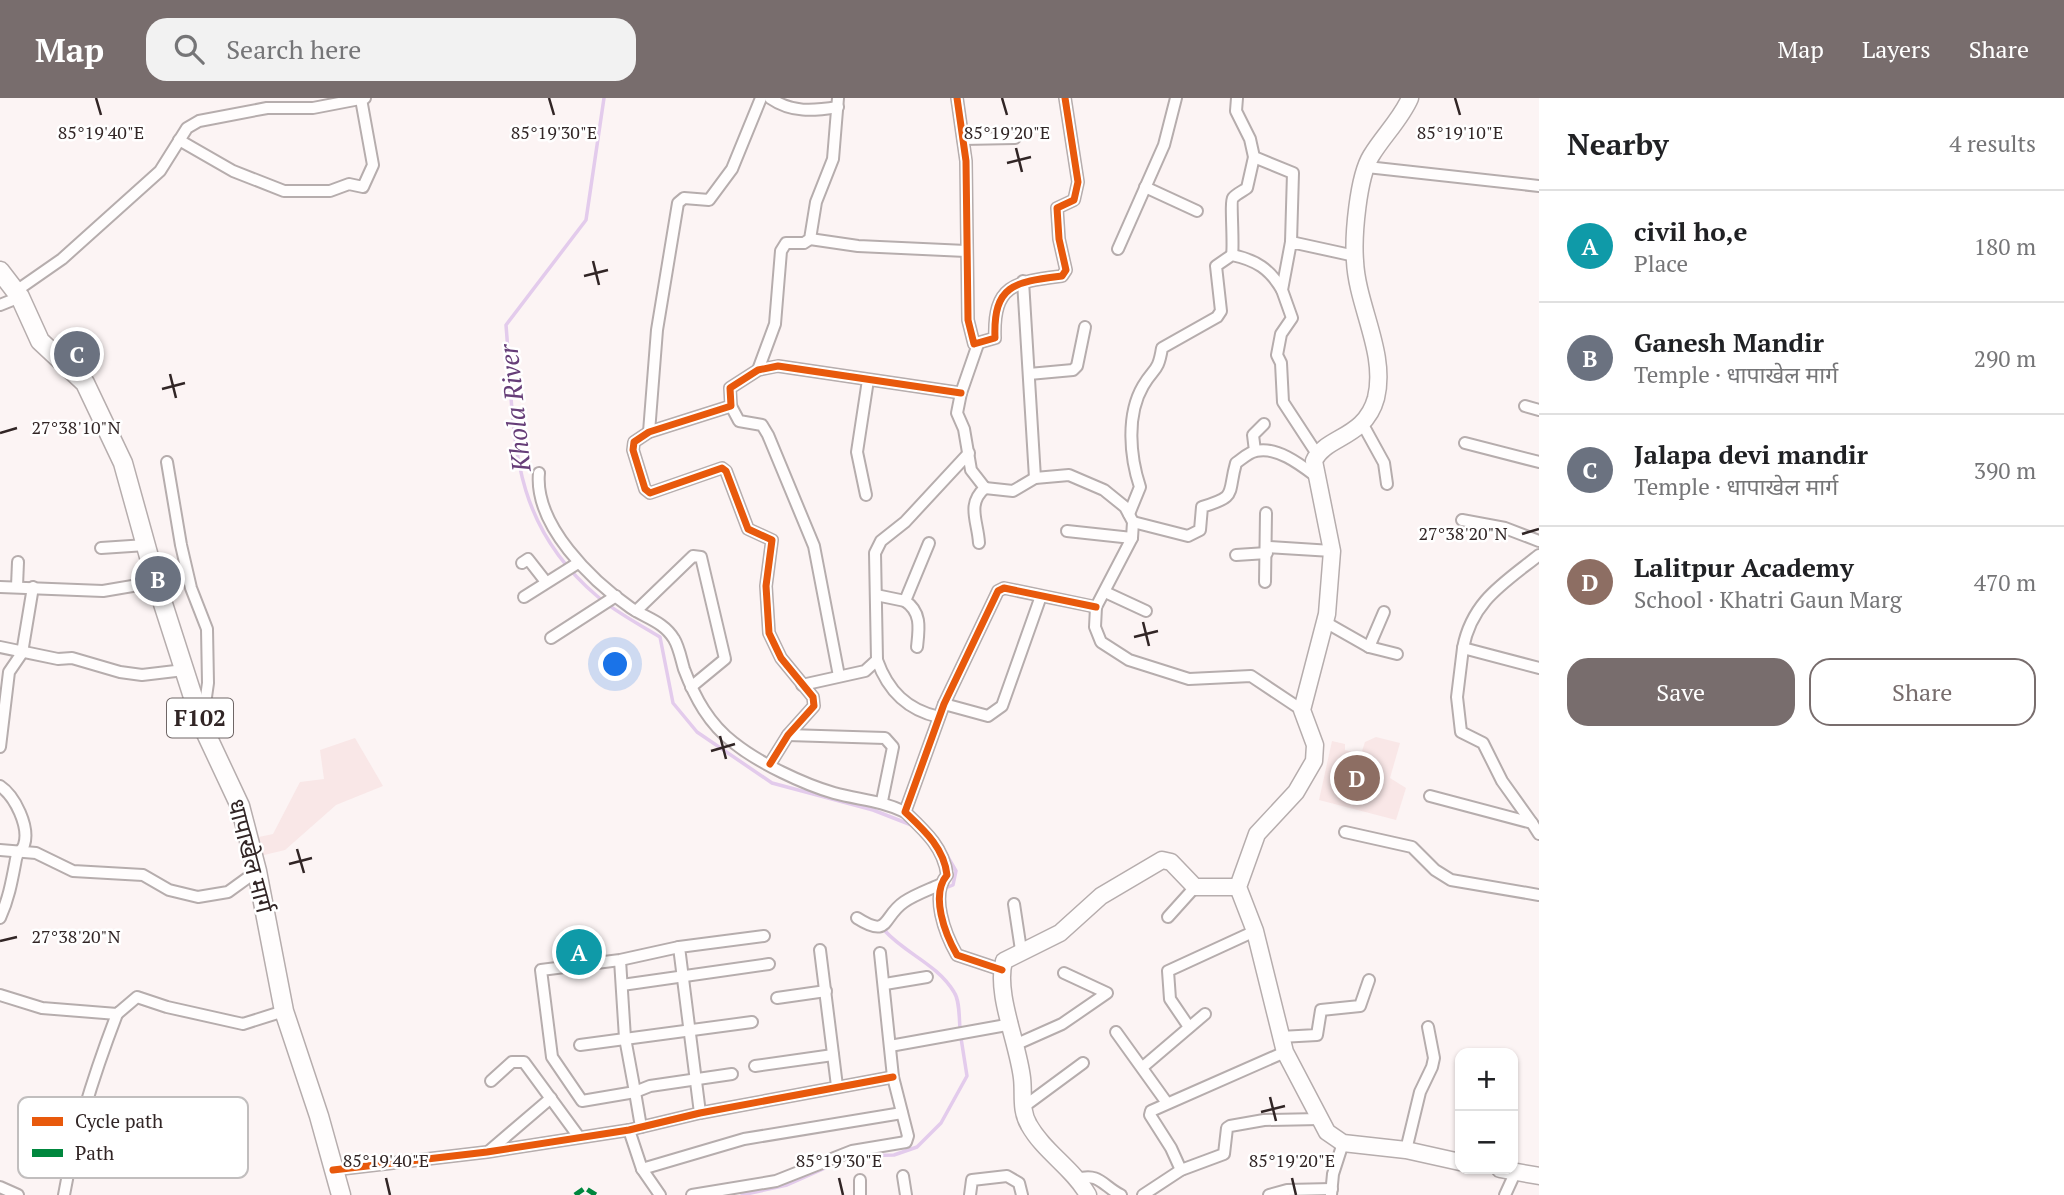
<!DOCTYPE html>
<meta charset="utf-8">
<style>
body{margin:0;font-family:"PT Serif","Noto Sans Devanagari",serif;background:#f2f2f2;color:#202124}
.controls{position:absolute;right:21px;bottom:21px;display:grid;overflow:hidden;border-radius:14px;box-shadow:0 2px 5px #0004}
.controls button{width:63px;height:63px;display:grid;place-items:center;padding:0;border:0;border-bottom:2px solid #e0e0e0;background:#fff;color:#202124;font:35px sans-serif}
.you{position:absolute;left:616px;top:567px;width:24px;height:24px;margin:-18px;border:5px solid #fff;border-radius:50%;background:#1a73e8;box-shadow:0 0 0 10px #1a73e833}
.badge{display:grid;place-items:center;width:46px;height:46px;border-radius:50%;background:#786d6d;color:#fff;font-size:23px;font-weight:700}
.pin{position:absolute;translate:-50% -50%;border:4px solid #fff;box-shadow:0 2px 7px #0006}
.list{margin:0;padding:0;list-style:none}
h2{display:flex;justify-content:space-between;align-items:center;height:91px;margin:0;padding:0 28px;font-size:30px}
h2 small{font-size:23px;font-weight:400;color:#757577}
.list li{display:grid;grid-template-columns:46px 1fr auto;gap:21px;align-items:center;box-sizing:border-box;height:112px;padding:0 28px;border-top:2px solid #e0e0e0}
.list b{display:block;font-size:26px;white-space:nowrap}
.list p{margin:0;font-size:23px;white-space:nowrap;color:#757577}
.list em{font-size:23px;font-style:normal;color:#757577}
.actions{display:flex;gap:14px;padding:21px 28px}
.actions a{flex:1;padding:16px 0;border:2px solid #786d6d;border-radius:21px;text-align:center;font-size:24px;color:#786d6d}
.actions .main{background:#786d6d;color:#fff}
.icon{flex:none;width:38px;height:38px;fill:none;stroke:currentColor;stroke-width:2;stroke-linecap:round;stroke-linejoin:round}
.map{position:relative;flex:none;width:1539px;height:1097px;overflow:hidden}
header{display:flex;align-items:center;gap:42px;box-sizing:border-box;height:98px;padding:0 35px;background:#786d6d;color:#fff}
header strong{font-size:33px}
nav{display:flex;gap:38px;margin-inline-start:auto;font-size:24px}
.search{width:490px;height:63px;background:#f2f2f2;display:flex;align-items:center;gap:18px;box-sizing:border-box;padding:0 24px;border-radius:21px;color:#757577;font-size:26px}
main{display:flex}
aside{flex:1;background:#fff}
.map>svg:first-child{display:block}
.built{fill:#f9e7e7}
.lines{fill:none;stroke-linecap:round;stroke-linejoin:round}
.stream{stroke:#e3cbec;stroke-width:3.5}
.minor-casing{stroke:#b6adad;stroke-width:14}
.secondary-casing{stroke:#b6adad;stroke-width:19}
.primary-casing{stroke:#b6adad;stroke-width:21}
.minor{stroke:#fffdfd;stroke-width:10}
.secondary{stroke:#fffdfd;stroke-width:16}
.primary{stroke:#fffdfd;stroke-width:18}
.quiet{stroke:#00873e;stroke-width:5;stroke-dasharray:10 5;stroke-linecap:butt}
.cycleway-casing{stroke:#fff;stroke-width:11}
.cycleway{stroke:#e8590c;stroke-width:7}
.ticks{fill:none;stroke:#312525;stroke-width:2.5}
.labels{text-anchor:middle;stroke-width:5;stroke-linejoin:round;paint-order:stroke}
.shield{fill:#fff;stroke:#6f6666;stroke-width:2}
.shield-label{font-size:23px;font-weight:bold;fill:#312525}
.street-label{font-size:24px;fill:#312525;stroke:#fff}
.water-label{font-size:26px;font-style:italic;fill:#663e78;stroke:#fff}
.key{fill:#fff;stroke:#c1bebe;stroke-width:2}
.key-label{font-size:19px;fill:#312525}
.ticks-label{font-size:18px;text-anchor:middle;fill:#312525;stroke:#fff;stroke-width:5;stroke-linejoin:round;paint-order:stroke}
</style>
<header>
<strong>Map</strong>
<div class="search"><svg class="icon" aria-label="search" viewBox="0 0 24 24"><circle cx="10" cy="10" r="6"/><path d="M15 15l6 6"/></svg>Search here</div>
<nav><a>Map</a><a>Layers</a><a>Share</a></nav>
</header>
<main>
<div class="map">
<svg width="1539" height="1097" viewBox="0 0 1539 1097">
<rect width="100%" height="100%" fill="#fcf4f4"/>
<!-- built -->
<g class="built">
<path d="M 1376,639 L 1400,645 L 1390,680 L 1406,690 L 1396,722 L 1319,702 L 1332,643 L 1345,646 L 1345,652 L 1361,656 L 1365,644 Z"/>
<path d="M 355,640 L 383,688 L 336,707 L 285,752 L 256,759 L 254,740 L 273,736 L 300,684 L 324,681 L 320,652 Z"/>
</g>
<g class="lines">
<!-- stream -->
<g class="stream">
<path d="M 604,0 L 586,122 L 506,227 C 515,333 506,421 597,498 C 615,514 639,526 660,539 L 673,605 L 697,634 L 772,685 L 873,712 L 914,728"/>
<path d="M 943,791 L 953,787 L 956,773 L 945,754"/>
<path d="M 890,827 L 885,833 C 906,856 937,866 954,894 C 960,903 959,920 960,931"/>
<path d="M 851,1058 L 894,1057 L 917,1049 L 941,1025 L 967,978 L 961,940"/>
<path d="M 742,1097 L 787,1087 L 841,1063"/>
</g>
<defs>
<g id="minor">
<path d="M 770,0 C 792,15 813,13 838,9"/>
<path d="M 957,0 L 966,63 L 968,222 L 974,246 L 995,240 C 993,186 1015,184 1062,178 L 1066,172 L 1059,141 L 1057,110 L 1074,102 L 1078,84 L 1065,0"/>
<path d="M 1237,0 L 1236,13 L 1250,41 L 1254,59 L 1293,75 L 1291,144"/>
<path d="M 963,41 L 1015,40"/>
<path d="M 179,42 L 233,73 L 284,93 L 330,93 L 349,86 L 363,89 L 373,67 L 361,1"/>
<path d="M 1367,69 L 1539,88"/>
<path d="M 1145,89 L 1197,113"/>
<path d="M 810,141 L 858,148 L 966,153"/>
<path d="M 1118,151 L 1164,47 L 1176,0"/>
<path d="M 1232,157 C 1234,146 1230,104 1233,100 C 1236,96 1243,93 1247,90 L 1254,59"/>
<path d="M 1023,183 L 1035,380"/>
<path d="M 16,193 L 62,161 L 160,73 L 187,30 L 199,23 L 267,10 L 313,10 L 365,0"/>
<path d="M 0,207 L 20,199"/>
<path d="M 978,246 L 961,295 L 957,315 L 964,331 L 971,372 L 985,390"/>
<path d="M 758,272 L 775,226 L 781,153 L 786,145 L 804,145 L 810,141 L 816,104 L 833,61 L 838,0"/>
<path d="M 1029,276 L 1073,272 L 1077,268 L 1085,229"/>
<path d="M 731,308 L 739,323 L 762,327 L 768,337 L 814,448 L 839,578"/>
<path d="M 1525,308 L 1539,312"/>
<path d="M 1362,325 L 1384,365 L 1387,386"/>
<path d="M 649,334 L 657,232 L 678,105 L 684,100 L 709,102 L 732,71 L 761,0"/>
<path d="M 1465,345 L 1539,364"/>
<path d="M 1255,353 L 1253,337 L 1264,326"/>
<path d="M 1317,356 L 1283,304 L 1281,265 L 1277,257 L 1281,236 L 1292,220 L 1282,192 L 1291,144 L 1355,158"/>
<path d="M 167,364 L 181,447 L 191,490 L 207,531 L 208,585 L 203,620"/>
<path d="M 539,375 C 534,427 592,483 631,510 C 646,520 664,524 674,541 C 679,549 681,561 684,571 C 695,600 709,626 734,645 C 759,665 803,686 834,695 C 860,702 880,702 905,714"/>
<path d="M 985,390 L 1013,393 L 1035,380 L 1069,377 L 1104,392 L 1125,409 L 1133,424 L 1132,440 L 1096,509 L 1095,529 L 1101,544 L 1129,562 L 1189,581 L 1251,578 L 1302,612"/>
<path d="M 866,397 L 857,354 L 868,282"/>
<path d="M 1129,416 L 1140,389 C 1130,359 1126,317 1143,288 C 1154,269 1158,275 1162,250 L 1217,219 L 1221,213 L 1216,168 L 1232,157 C 1256,162 1270,171 1282,192"/>
<path d="M 1462,422 L 1505,430 L 1539,443"/>
<path d="M 1133,424 L 1188,438 L 1200,432 L 1202,409 C 1238,398 1227,397 1236,365 C 1242,361 1249,354 1256,353 C 1277,348 1301,367 1317,379"/>
<path d="M 1067,433 L 1132,440"/>
<path d="M 979,445 C 978,424 966,406 985,390"/>
<path d="M 1268,449 L 1332,453"/>
<path d="M 101,450 L 146,447"/>
<path d="M 1236,457 L 1267,455"/>
<path d="M 522,465 L 528,461 L 546,484"/>
<path d="M 1265,484 L 1266,415"/>
<path d="M 17,488 L 18,464"/>
<path d="M 0,489 L 103,493 L 156,484"/>
<path d="M 1105,494 L 1146,513"/>
<path d="M 876,497 L 905,503 L 929,445"/>
<path d="M 524,499 L 578,465"/>
<path d="M 905,503 C 922,514 919,531 917,549"/>
<path d="M 636,513 L 693,458 L 701,459 L 725,561 L 691,589"/>
<path d="M 1384,514 L 1369,549 L 1397,556"/>
<path d="M 1325,524 L 1369,549"/>
<path d="M 551,540 L 616,498"/>
<path d="M 0,549 L 58,561 L 72,560 L 120,574 L 142,577 L 184,572"/>
<path d="M 1463,550 C 1472,503 1504,485 1539,457"/>
<path d="M 877,562 C 888,593 907,612 939,619"/>
<path d="M 802,587 L 865,573 L 877,562 L 875,455 L 881,443 L 905,424 L 969,355"/>
<path d="M 944,606 L 988,618 L 1002,608 L 1041,498"/>
<path d="M 788,637 L 885,640 L 893,649 L 882,703"/>
<path d="M 0,649 L 9,574 L 22,555 L 33,489"/>
<path d="M 770,666 L 788,637 L 814,608 L 813,599 L 781,560 L 769,535 L 766,488 L 772,442 L 748,431 L 726,373 L 722,370 L 650,395 L 645,391 L 633,352 L 634,344 L 649,334 L 731,308 L 730,290 L 758,272 L 778,268 L 961,295"/>
<path d="M 0,688 C 15,698 30,729 24,747 C 22,753 17,754 16,761 C 12,782 9,800 0,820"/>
<path d="M 1430,698 L 1532,725 L 1539,736"/>
<path d="M 1532,725 L 1502,683 L 1483,645 L 1461,634 L 1457,599 L 1463,550 L 1539,570"/>
<path d="M 1345,734 L 1412,749 L 1435,772 L 1451,782 L 1539,797"/>
<path d="M 0,752 L 36,755 L 73,773 L 143,777 L 169,792 L 198,799 L 228,794 L 257,773"/>
<path d="M 1014,806 L 1021,852"/>
<path d="M 1168,819 L 1195,789"/>
<path d="M 857,820 C 890,841 882,819 904,804 C 914,797 928,792 939,787"/>
<path d="M 820,852 L 837,988"/>
<path d="M 620,862 L 625,940 L 635,994 L 582,1003 L 552,959 L 541,872 L 620,862 L 679,849"/>
<path d="M 1002,872 L 957,857 C 945,836 930,797 947,777 C 944,750 925,733 905,714 L 944,606 L 998,493 L 1004,490 L 1096,509"/>
<path d="M 885,886 L 927,879"/>
<path d="M 622,887 L 769,866"/>
<path d="M 0,897 L 42,910 L 117,916 L 137,899 L 167,909 L 243,926 L 284,913"/>
<path d="M 777,900 L 826,893"/>
<path d="M 1189,929 L 1170,901 L 1168,873 L 1255,833"/>
<path d="M 1116,934 L 1167,1005"/>
<path d="M 1280,939 L 1317,937 L 1321,912 L 1360,908 L 1369,882"/>
<path d="M 1017,946 L 1062,926 L 1107,895 L 1064,875"/>
<path d="M 580,947 L 752,924"/>
<path d="M 890,948 L 1012,926"/>
<path d="M 755,968 L 833,957"/>
<path d="M 1144,968 L 1205,916"/>
<path d="M 491,983 L 512,964 L 524,964 L 579,1039"/>
<path d="M 1022,1010 L 1083,965"/>
<path d="M 700,1015 L 679,849 L 764,838"/>
<path d="M 641,1029 L 635,994 L 650,988 L 732,976"/>
<path d="M 629,1032 L 642,1071 L 660,1097"/>
<path d="M 1406,1052 L 1420,994 L 1432,969 L 1434,960 L 1428,929"/>
<path d="M 489,1053 L 551,1000"/>
<path d="M 642,1071 L 744,1041 L 902,1015"/>
<path d="M 333,1072 L 487,1054 L 629,1032 L 700,1015 L 893,979"/>
<path d="M 1181,1072 L 1171,1050 L 1150,1017 L 1151,1013 L 1285,954"/>
<path d="M 903,1078 L 906,1097"/>
<path d="M 1078,1081 C 1099,1074 1104,1089 1121,1097"/>
<path d="M 860,1082 L 860,1097"/>
<path d="M 0,1089 L 18,1097"/>
<path d="M 64,1097 C 75,1034 94,976 117,916"/>
<path d="M 692,1097 L 776,1083 L 852,1053 L 906,1044 L 908,1038 L 893,979 L 880,855"/>
<path d="M 970,1097 L 972,1082 L 1007,1078 L 1019,1085 L 1022,1097"/>
<path d="M 1143,1097 L 1181,1072 L 1224,1056 L 1227,1030 L 1230,1028 L 1264,1022 L 1320,1021"/>
<path d="M 1269,1097 L 1287,1092 L 1332,1091"/>
<path d="M 1331,1097 L 1333,1076 L 1343,1045"/>
<path d="M 1505,1097 L 1516,1073"/>
</g>
<g id="secondary">
<path d="M 1410,0 C 1401,21 1383,38 1371,58 C 1358,79 1353,138 1355,163 C 1357,208 1387,255 1376,300 C 1365,341 1325,338 1314,363 L 1332,453 L 1327,516 L 1302,612 L 1315,647 L 1314,663 L 1296,694 L 1257,736 L 1238,789 L 1255,833 L 1285,954 L 1327,1034 L 1343,1045 L 1406,1052 L 1460,1064"/>
<path d="M 1500,1071 L 1539,1078"/>
<path d="M 1088,1097 C 1073,1070 1044,1054 1029,1027 C 1020,1012 1024,996 1022,980 C 1018,945 995,895 1004,863 L 1060,835 L 1101,798 L 1162,762 L 1171,764 L 1195,789 L 1238,789"/>
</g>
<path id="primary" d="M 0,173 L 20,199 L 40,243 L 85,285 L 123,365 L 156,484 L 202,627 L 240,708 L 257,773 L 284,913 L 319,1018 L 341,1097"/>
</defs>
<!-- minor casing -->
<use href="#minor" class="minor-casing"/>
<!-- secondary casing -->
<use href="#secondary" class="secondary-casing"/>
<!-- primary casing -->
<use href="#primary" class="primary-casing"/>
<!-- minor -->
<use href="#minor" class="minor"/>
<!-- secondary -->
<use href="#secondary" class="secondary"/>
<!-- primary -->
<use href="#primary" class="primary"/>
<!-- quiet -->
<path class="quiet" d="M 575,1097 L 585,1090 L 596,1097"/>
<defs>
<g id="cycleway">
<path d="M 957,0 L 966,63 L 968,222 L 974,246 L 995,240 C 993,186 1015,184 1062,178 L 1066,172 L 1059,141 L 1057,110 L 1074,102 L 1078,84 L 1065,0"/>
<path d="M 770,666 L 788,637 L 814,608 L 813,599 L 781,560 L 769,535 L 766,488 L 772,442 L 748,431 L 726,373 L 722,370 L 650,395 L 645,391 L 633,352 L 634,344 L 649,334 L 731,308 L 730,290 L 758,272 L 778,268 L 961,295"/>
<path d="M 1002,872 L 957,857 C 945,836 930,797 947,777 C 944,750 925,733 905,714 L 944,606 L 998,493 L 1004,490 L 1096,509"/>
<path d="M 333,1072 L 487,1054 L 629,1032 L 700,1015 L 893,979"/>
</g>
</defs>
<!-- cycleway casing -->
<use href="#cycleway" class="cycleway-casing"/>
<!-- cycleway -->
<use href="#cycleway" class="cycleway"/>
</g>
<!-- ticks -->
<path class="ticks" d="M 96,0 L 101,17M 549,0 L 554,17M 1002,0 L 1007,17M 1455,0 L 1460,17M 1016,50 L 1022,74M 1007,65 L 1031,59M 593,163 L 599,187M 584,178 L 608,172M 170,276 L 176,300M 162,291 L 185,285M 0,335 L 17,330M 1522,436 L 1539,431M 1143,524 L 1149,548M 1134,539 L 1158,533M 720,638 L 726,661M 711,653 L 735,646M 297,751 L 304,775M 289,766 L 312,760M 0,843 L 17,839M 1270,999 L 1276,1023M 1261,1014 L 1285,1008M 386,1080 L 390,1097M 839,1080 L 843,1097M 1292,1080 L 1296,1097"/>
<g class="labels">
<!-- shield labels -->
<rect class="shield" x="167" y="600.5" width="66" height="39" rx="5"/>
<g class="shield-label">
<text x="200" y="628">F102</text>
</g>
<!-- street labels -->
<g class="street-label">
<text transform="translate(250 758) rotate(75)" y="8">धापाखेल मार्ग</text>
</g>
<!-- water labels -->
<g class="water-label">
<text transform="translate(515 310) rotate(-96)" y="9">Khola River</text>
</g>
</g>
<!-- legend -->
<rect x="18" y="999" width="230" height="81" rx="10" class="key"/>
<rect x="32" y="1019" width="31" height="9" fill="#e8590c"/>
<rect x="32" y="1051" width="31" height="8" fill="#00873e"/>
<g class="key-label">
<text x="75" y="1030">Cycle path</text>
<text x="75" y="1062">Path</text>
</g>
<g class="ticks-label">
<text x="101" y="41">85°19'40"E</text>
<text x="554" y="41">85°19'30"E</text>
<text x="1007" y="41">85°19'20"E</text>
<text x="1460" y="41">85°19'10"E</text>
<text x="76" y="336">27°38'10"N</text>
<text x="1463" y="442">27°38'20"N</text>
<text x="76" y="845">27°38'20"N</text>
<text x="386" y="1069">85°19'40"E</text>
<text x="839" y="1069">85°19'30"E</text>
<text x="1292" y="1069">85°19'20"E</text>
</g>
</svg>
<div class="controls">
<button>+</button>
<button>−</button>
</div>
<div class="you"></div>
<div class="pin badge" style="left:579px;top:854px;background:#0f9aa8">A</div>
<div class="pin badge" style="left:158px;top:481px;background:#6b7280">B</div>
<div class="pin badge" style="left:77px;top:256px;background:#6b7280">C</div>
<div class="pin badge" style="left:1357px;top:680px;background:#8d6e63">D</div>
</div>
<aside>
<h2>Nearby<small>4 results</small></h2>
<ul class="list">
<li><span class="badge" style="background:#0f9aa8">A</span><div><b>civil ho,e</b><p>Place</p></div><em>180 m</em></li>
<li><span class="badge" style="background:#6b7280">B</span><div><b>Ganesh Mandir</b><p>Temple · धापाखेल मार्ग</p></div><em>290 m</em></li>
<li><span class="badge" style="background:#6b7280">C</span><div><b>Jalapa devi mandir</b><p>Temple · धापाखेल मार्ग</p></div><em>390 m</em></li>
<li><span class="badge" style="background:#8d6e63">D</span><div><b>Lalitpur Academy</b><p>School · Khatri Gaun Marg</p></div><em>470 m</em></li>
</ul>
<div class="actions"><a class="main">Save</a><a>Share</a></div>
</aside>
</main>
